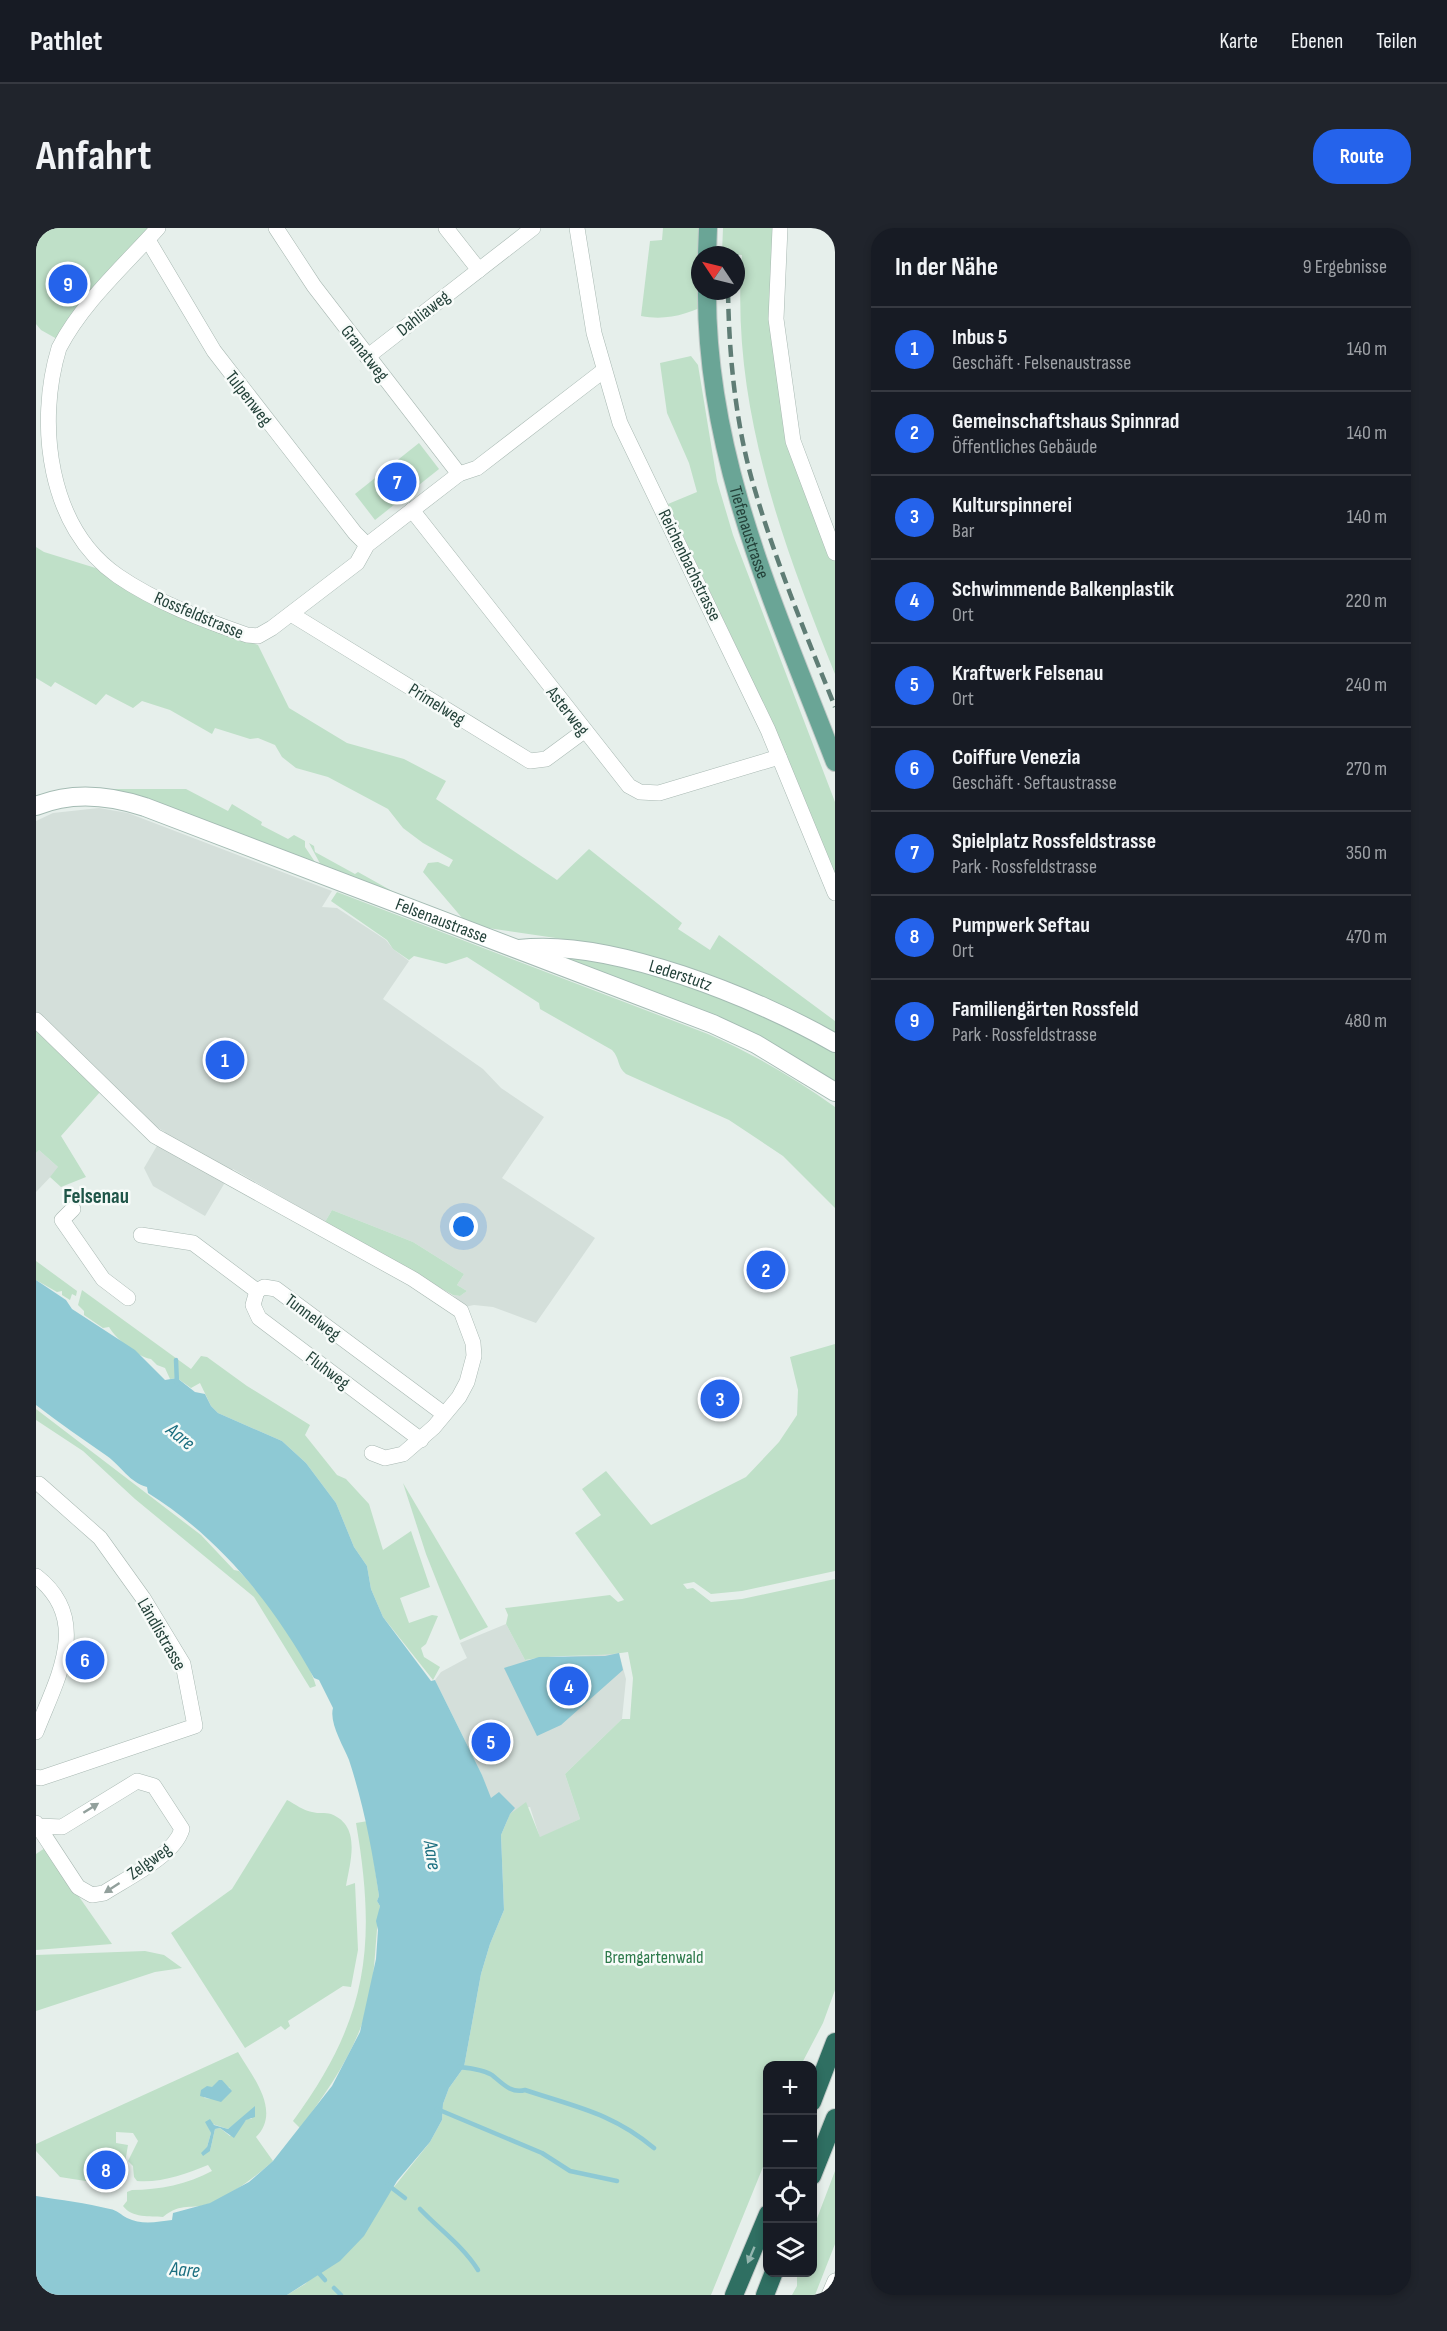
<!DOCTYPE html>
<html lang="de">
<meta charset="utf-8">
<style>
body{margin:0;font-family:"Sofia Sans Condensed",sans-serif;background:#20242c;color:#f1f3f6}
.controls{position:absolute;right:18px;bottom:18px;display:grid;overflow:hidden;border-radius:12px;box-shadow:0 3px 9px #0003}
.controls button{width:54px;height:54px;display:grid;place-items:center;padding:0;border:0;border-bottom:2px solid #363941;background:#171b24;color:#f1f3f6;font:30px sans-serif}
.compass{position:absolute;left:655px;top:18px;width:54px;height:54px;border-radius:50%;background:#171b24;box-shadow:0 3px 9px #0003;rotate:305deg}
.you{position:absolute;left:428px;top:999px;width:21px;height:21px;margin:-15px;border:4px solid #fff;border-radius:50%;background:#1a73e8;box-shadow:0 0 0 9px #1a73e833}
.badge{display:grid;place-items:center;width:39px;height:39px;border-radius:50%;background:#2563eb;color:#fff;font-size:20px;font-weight:700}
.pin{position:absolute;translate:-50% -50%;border:3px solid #fff;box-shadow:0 2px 6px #0006}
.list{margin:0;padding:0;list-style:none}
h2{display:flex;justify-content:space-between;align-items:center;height:78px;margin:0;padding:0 24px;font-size:26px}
h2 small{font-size:20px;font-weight:400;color:#9ea1a6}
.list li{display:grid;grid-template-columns:39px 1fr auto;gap:18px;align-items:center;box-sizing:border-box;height:84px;padding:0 24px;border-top:2px solid #363941}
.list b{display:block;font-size:22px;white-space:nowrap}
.list p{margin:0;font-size:20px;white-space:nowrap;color:#9ea1a6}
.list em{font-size:20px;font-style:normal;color:#9ea1a6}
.icon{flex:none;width:33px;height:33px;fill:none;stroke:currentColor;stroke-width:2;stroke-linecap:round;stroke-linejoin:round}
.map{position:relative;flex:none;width:799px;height:2067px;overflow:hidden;border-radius:24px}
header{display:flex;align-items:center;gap:36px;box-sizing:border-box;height:84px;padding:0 30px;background:#171b24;border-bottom:2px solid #363941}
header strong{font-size:28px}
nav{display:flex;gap:33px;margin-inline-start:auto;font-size:21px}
.intro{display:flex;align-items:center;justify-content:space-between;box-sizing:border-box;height:144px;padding:0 36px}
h1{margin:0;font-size:42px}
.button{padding:15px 27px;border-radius:24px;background:#2563eb;color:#fff;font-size:21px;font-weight:700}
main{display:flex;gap:36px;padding:0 36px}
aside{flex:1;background:#171b24;border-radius:24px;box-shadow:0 3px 9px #0003}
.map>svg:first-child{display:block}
.built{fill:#d4dfda}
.green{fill:#bfe0c8;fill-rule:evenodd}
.water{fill:#8ec9d4}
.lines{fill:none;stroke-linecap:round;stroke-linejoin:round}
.stream{stroke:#8ec9d4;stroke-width:4.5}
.street-casing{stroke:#a8b8b2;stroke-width:16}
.secondary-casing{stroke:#a4bbb3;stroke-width:20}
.primary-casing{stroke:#c2cac8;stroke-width:20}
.highway-casing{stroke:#c2cac8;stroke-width:20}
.street{stroke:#fff;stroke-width:15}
.secondary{stroke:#fff;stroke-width:18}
.primary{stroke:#6aa596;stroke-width:18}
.highway{stroke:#2f6f62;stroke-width:18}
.rail{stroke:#5f7d75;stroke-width:4.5;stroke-dasharray:12 6;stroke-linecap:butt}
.oneway{fill:#92a09c}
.oneway2{fill:#93b5ae}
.labels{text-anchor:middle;stroke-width:5;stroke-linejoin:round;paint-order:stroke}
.street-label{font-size:18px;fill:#24423a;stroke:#f7fbf9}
.park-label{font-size:18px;fill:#2d7a4b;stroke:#f7fbf9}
.water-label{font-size:20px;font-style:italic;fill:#1c6f80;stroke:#f7fbf9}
.quarter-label{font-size:21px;font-weight:bold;fill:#1f5548;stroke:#f7fbf9}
</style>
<header>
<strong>Pathlet</strong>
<nav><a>Karte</a><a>Ebenen</a><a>Teilen</a></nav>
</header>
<div class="intro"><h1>Anfahrt</h1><a class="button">Route</a></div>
<main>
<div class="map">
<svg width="799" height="2067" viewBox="0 0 799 2067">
<rect width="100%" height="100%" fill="#e6efeb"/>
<!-- built -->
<g class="built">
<path d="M 63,580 L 92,585 L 296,663 L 286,679 L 301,680 L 350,712 L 357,721 L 373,733 L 347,771 L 447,841 L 465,860 L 508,889 L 466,950 L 559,1010 L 500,1095 L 457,1079 L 438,1077 L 428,1079 L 417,1067 L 424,1068 L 431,1063 L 421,1057 L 428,1046 L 393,1024 L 377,1014 L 296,982 L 289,994 L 197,941 L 169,988 L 117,958 L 108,940 L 129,904 L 108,891 L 0,786 L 0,593 L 17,585 Z"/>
<path d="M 3,922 L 23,940 L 0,964 L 0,925 Z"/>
<path d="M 470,1396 L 489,1432 L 583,1425 L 590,1451 L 586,1491 L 529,1546 L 544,1591 L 504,1610 L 494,1579 L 483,1581 L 470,1593 L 465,1607 L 446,1547 L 399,1452 L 405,1444 L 431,1430 L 424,1415 Z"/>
</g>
<!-- green -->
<g class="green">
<path d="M 0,0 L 114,0 L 21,111 L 5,102 L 0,96 Z"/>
<path d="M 627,0 L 676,0 L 664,27 L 664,63 L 676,74 C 653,86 631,93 605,88 L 614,13 L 626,12 Z"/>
<path d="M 687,0 L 744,0 L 740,60 L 754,195 L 799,326 L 799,446 C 745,312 694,174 706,27 L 686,25 Z"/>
<path d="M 655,128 L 662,137 L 681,253 L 697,307 L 799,574 L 799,647 L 722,464 L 632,276 L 661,264 L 653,235 L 631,185 L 624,135 Z"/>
<path d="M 383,215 L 403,241 L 339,292 L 319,266 Z"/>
<path d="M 0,319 L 8,324 L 66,342 L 140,384 L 222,417 L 253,480 L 311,515 L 368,531 L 410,553 L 400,571 L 521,652 L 553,621 L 646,695 L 642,701 L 674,722 L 683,707 L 799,793 L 799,864 L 765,842 L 480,721 L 547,714 L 445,699 L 427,691 L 387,644 L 392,635 L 402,634 L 413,639 L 417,632 L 387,615 L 367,600 L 352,581 L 292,549 L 260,540 L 246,529 L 239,517 L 222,510 L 214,511 L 179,500 L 176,506 L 134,482 L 106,473 L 97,480 L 70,466 L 60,477 L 19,454 L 15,459 L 0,450 Z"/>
<path d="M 69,561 L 150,561 L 192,583 L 196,576 L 226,594 L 225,597 L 252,611 L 258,607 L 269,613 L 269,619 L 283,640 Z"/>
<path d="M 273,615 L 278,618 L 279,624 L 319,646 L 322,644 L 356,663 L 355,666 L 287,641 Z"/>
<path d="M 301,664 L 672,806 C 717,826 759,850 799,879 L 799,980 L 747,928 L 693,892 L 590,846 C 581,839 584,830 576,822 L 504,781 L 503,775 L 431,729 L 410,736 L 378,728 L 373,732 L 357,721 L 351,712 L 295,673 Z"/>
<path d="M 0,803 L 64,864 L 25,908 L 50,949 L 25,959 L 14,949 L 22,939 L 3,922 L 0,925 Z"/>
<path d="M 296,982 L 377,1014 L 428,1046 L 421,1057 L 431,1063 L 424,1068 L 417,1067 L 289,994 Z"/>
<path d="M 0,1033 L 41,1063 L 40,1068 L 36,1066 L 34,1072 L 26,1067 L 26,1063 L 21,1064 L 0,1052 Z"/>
<path d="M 46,1062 L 155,1141 L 165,1128 L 171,1129 L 211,1158 L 274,1197 L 269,1207 L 301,1247 L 310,1251 L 333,1276 L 347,1322 L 375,1303 L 394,1359 L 364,1370 L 373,1395 L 396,1387 L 402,1388 L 390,1416 L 385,1420 L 388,1429 L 404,1439 L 397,1452 L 347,1389 L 335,1361 L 331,1338 L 318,1319 L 300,1275 L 270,1235 L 246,1213 L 182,1185 L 175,1178 L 164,1155 L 155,1160 L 141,1150 L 134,1151 L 129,1140 L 121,1137 L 115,1131 C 101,1129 80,1111 73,1099 L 67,1100 L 48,1087 L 48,1083 L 42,1077 Z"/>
<path d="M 799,1116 L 799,1343 L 706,1363 L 675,1366 L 658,1354 L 647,1356 L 651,1361 L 657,1360 L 675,1374 L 706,1371 L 799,1351 L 799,1762 L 787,1795 L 765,1837 L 732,1838 L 731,1929 L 675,2067 L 251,2067 L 269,2056 L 354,1964 L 394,1914 L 406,1892 L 407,1876 L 413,1860 L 428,1839 L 445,1746 L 454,1716 L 468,1682 L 465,1607 L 474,1586 L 490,1574 L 504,1609 L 544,1591 L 529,1546 L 586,1491 L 594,1491 L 597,1450 L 592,1424 C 558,1430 523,1425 489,1432 L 470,1396 L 472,1387 L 469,1380 L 574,1367 L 582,1374 L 588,1372 L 539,1305 L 565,1287 L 546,1261 L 570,1243 L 615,1297 L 710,1249 L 743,1214 L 761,1187 L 762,1162 L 754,1129 Z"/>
<path d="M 0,1181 L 165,1307 L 198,1342 L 203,1343 C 228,1369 270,1422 280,1458 L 274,1460 L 218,1369 L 99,1271 L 47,1223 L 0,1192 Z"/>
<path d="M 367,1255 L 452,1399 L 424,1412 L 390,1326 Z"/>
<path d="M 251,1572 C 259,1576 268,1583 276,1584 C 283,1586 289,1584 295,1586 C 326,1598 314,1634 310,1658 L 319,1655 L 322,1722 L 315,1759 L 307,1758 L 252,1793 L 254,1798 L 249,1802 L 245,1798 L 209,1820 L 135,1705 L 196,1661 Z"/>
<path d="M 332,1593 L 343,1668 L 341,1673 L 344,1678 C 339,1707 340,1737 334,1768 C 324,1817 294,1860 264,1900 L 257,1893 C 332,1791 341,1718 320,1595 Z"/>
<path d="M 9,1620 L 76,1716 L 0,1722 L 0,1626 Z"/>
<path d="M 109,1723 L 128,1727 L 146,1740 L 119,1744 L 0,1783 L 0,1727 Z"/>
<path d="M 202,1824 C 216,1848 246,1883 220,1909 L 237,1933 C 218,1950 198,1965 175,1975 C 155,1983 146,1973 127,1989 C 114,1988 96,1990 87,1978 L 91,1973 L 91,1964 L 96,1962 C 123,1962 152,1956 176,1943 L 172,1937 C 150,1946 125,1955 101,1953 L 98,1949 L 97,1938 L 92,1933 L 102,1913 L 97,1905 L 80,1904 L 80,1915 L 92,1917 L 89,1935 L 57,1935 L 56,1954 L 24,1949 L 0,1923 L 0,1916 ZM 183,1853 L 194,1860 L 178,1871 L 168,1870 ZM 212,1886 L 216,1891 L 211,1891 L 194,1908 L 184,1900 L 179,1901 L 174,1923 L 171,1919 L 175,1905 L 170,1894 L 192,1901 Z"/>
<path d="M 799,1943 L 799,2016 L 779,2067 L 756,2067 L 761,2058 L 761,2045 L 776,2044 L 777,2001 Z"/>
</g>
<!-- water -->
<g class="water">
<path d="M 0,1052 L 30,1072 L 36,1081 L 99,1122 L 129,1152 L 141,1150 L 159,1164 L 169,1166 L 175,1178 L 182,1185 L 246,1213 L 270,1235 L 300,1275 L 318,1319 L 331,1338 L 335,1361 L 347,1389 L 395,1453 L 399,1452 L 446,1547 L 455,1570 L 463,1564 L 479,1580 L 474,1586 L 465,1607 L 468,1682 L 454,1716 L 445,1746 L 428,1839 L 413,1860 L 407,1876 L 406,1892 L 394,1914 L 361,1953 L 328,2008 L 304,2033 L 251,2067 L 0,2067 L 0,1968 C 25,1972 50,1975 74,1981 C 81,1982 85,1987 91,1990 C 105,1997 121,1994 136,1992 L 137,1985 L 174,1975 L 213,1954 L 237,1933 L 296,1858 L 324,1804 L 340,1731 L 342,1702 L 340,1693 L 344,1678 L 341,1673 L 343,1668 C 336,1621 328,1578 313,1532 C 307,1517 293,1495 297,1480 L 283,1452 L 278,1450 C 237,1376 184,1310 112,1265 L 111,1259 C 93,1254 86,1239 71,1228 C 48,1212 23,1195 0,1177 Z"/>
<path d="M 583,1425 L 587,1442 L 525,1497 L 501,1508 L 468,1440 L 503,1429 L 569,1428 Z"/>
<path d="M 183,1852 L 186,1852 L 196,1863 L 185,1874 L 164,1868 L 165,1862 L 171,1858 L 176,1859 Z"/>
<path d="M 219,1878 L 219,1889 L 210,1892 L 198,1910 L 184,1900 L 179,1901 L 174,1923 L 167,1928 L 165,1925 L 171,1919 L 175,1905 L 169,1894 L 174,1891 L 178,1897 L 192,1901 Z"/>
</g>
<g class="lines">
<!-- stream -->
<g class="stream">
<path d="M 140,1132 L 141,1156"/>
<path d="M 423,1839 C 433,1840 447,1841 456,1847 C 466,1855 475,1866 489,1862 C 540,1879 576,1885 618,1920"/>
<path d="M 401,1881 L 506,1925 L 534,1943 L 581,1953"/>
<path d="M 352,1957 L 369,1970"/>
<path d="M 384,1981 C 404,2002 427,2018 442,2042"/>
<path d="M 281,2043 L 289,2052"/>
<path d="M 298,2060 L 305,2067"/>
</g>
<defs>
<g id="street">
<path d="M 122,0 C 88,38 47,74 23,120 C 0,195 12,300 82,348 C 120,374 167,392 211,407 L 222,408 L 236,400 L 321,335 L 331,317 L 423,246 L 441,240 L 567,143"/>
<path d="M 240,0 L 278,58 L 423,246"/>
<path d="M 410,0 L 443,42"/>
<path d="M 541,0 L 558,105 L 584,195 L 732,502 L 799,665"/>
<path d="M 744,0 L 740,91 L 757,213 L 799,325"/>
<path d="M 112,12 L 178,123 L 319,305 L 331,317"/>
<path d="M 331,129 L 497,0"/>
<path d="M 376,282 L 593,558 L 604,564 L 623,565 L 743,529"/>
<path d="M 255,386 L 494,533 L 510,531 L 548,503"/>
<path d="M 0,792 L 119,908 L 377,1051 L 425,1083 L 437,1115 L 438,1128 L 431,1154 L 423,1169 L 398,1199 L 367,1226 L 349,1230 L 336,1225"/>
<path d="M 37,981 L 26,992 L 67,1051 L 92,1070"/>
<path d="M 105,1007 L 157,1015 L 221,1063 L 228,1059 L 240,1061 L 408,1186"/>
<path d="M 221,1063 L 217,1077 L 223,1090 L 385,1212"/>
<path d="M 0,1348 C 57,1392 20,1452 0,1504"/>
<path d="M 0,1549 L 5,1550 L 159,1498 L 147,1436 L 107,1370 L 64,1310 L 3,1256"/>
<path d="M 0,1595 L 42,1659 L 56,1667 L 68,1665 C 91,1650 138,1628 146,1601 L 118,1558 L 101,1553 L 26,1599 L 2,1598"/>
<path d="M 793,2067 L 799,2053"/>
</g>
<g id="secondary">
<path id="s1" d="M 0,578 C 36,563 73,567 109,579 L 677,796 L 720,816 L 799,864"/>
<path id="s2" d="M 483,721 C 574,710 721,770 799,815"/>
</g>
<g id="primary">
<path d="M 671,27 L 672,0"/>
<path id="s3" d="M 671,63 C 670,230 740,381 799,534"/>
</g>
<g id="highway">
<path d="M 776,1874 L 799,1814"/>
<path d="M 776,1948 L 799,1890"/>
<path d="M 698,2067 L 732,1986"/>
<path d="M 729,2067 L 738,2044"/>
</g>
</defs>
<!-- street casing -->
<use href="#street" class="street-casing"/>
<!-- secondary casing -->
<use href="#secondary" class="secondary-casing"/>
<!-- primary casing -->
<use href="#primary" class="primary-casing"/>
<!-- highway casing -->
<use href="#highway" class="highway-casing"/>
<!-- street -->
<use href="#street" class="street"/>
<!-- secondary -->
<use href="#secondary" class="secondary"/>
<!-- primary -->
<use href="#primary" class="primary"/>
<!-- highway -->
<use href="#highway" class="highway"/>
<!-- rail -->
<g class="rail">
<path d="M 700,38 L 700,26"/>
<path d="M 692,63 C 693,126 699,191 716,252 C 738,330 769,404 799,479"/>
</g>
</g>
<!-- one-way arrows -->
<defs><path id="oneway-solid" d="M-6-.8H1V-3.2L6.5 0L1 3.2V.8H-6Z" transform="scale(1.5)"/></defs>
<g class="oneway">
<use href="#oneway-solid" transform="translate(55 1580) rotate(-32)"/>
<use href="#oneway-solid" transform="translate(76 1660) rotate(147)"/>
</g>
<use class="oneway2" href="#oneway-solid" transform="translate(715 2027) rotate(113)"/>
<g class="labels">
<!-- street labels -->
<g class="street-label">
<text transform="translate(387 85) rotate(-38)" y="6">Dahliaweg</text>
<text transform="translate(329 125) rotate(52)" y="6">Granatweg</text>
<text transform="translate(213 170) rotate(52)" y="6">Tulpenweg</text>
<text dy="6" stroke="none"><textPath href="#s3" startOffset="246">Tiefenaustrasse</textPath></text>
<text transform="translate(654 337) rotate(64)" y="6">Reichenbachstrasse</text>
<text transform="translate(163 387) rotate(23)" y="6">Rossfeldstrasse</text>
<text transform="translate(401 476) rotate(32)" y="6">Primelweg</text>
<text transform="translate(532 483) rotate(52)" y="6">Asterweg</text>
<text dy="6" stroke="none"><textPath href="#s1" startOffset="429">Felsenaustrasse</textPath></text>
<text dy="6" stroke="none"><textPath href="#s2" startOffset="165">Lederstutz</textPath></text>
<text transform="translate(277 1089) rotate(37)" y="6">Tunnelweg</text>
<text transform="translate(292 1142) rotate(37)" y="6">Fluhweg</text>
<text transform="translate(126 1406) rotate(60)" y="6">Ländlistrasse</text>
<text transform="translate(113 1633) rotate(-36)" y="6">Zelgweg</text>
</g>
<!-- park labels -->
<g class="park-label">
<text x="618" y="1735">Bremgartenwald</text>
</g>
<!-- water labels -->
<g class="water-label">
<text transform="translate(145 1208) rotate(39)" y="7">Aare</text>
<text transform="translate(397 1627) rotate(81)" y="7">Aare</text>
<text transform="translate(149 2041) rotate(5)" y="7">Aare</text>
</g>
<!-- quarter labels -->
<g class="quarter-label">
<text x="60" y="975">Felsenau</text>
</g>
</g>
</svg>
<div class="controls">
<button>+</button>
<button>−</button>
<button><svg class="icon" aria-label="locate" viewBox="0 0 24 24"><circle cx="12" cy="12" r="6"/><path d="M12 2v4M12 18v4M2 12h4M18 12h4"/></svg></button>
<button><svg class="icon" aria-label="layers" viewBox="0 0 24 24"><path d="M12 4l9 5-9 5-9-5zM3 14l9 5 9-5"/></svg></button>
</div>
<svg class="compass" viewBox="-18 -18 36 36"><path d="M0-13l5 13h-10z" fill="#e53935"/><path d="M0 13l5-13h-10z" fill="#9ea1a6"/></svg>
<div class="you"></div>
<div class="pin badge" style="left:189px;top:832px">1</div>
<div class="pin badge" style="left:730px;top:1042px">2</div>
<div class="pin badge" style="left:684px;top:1171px">3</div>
<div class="pin badge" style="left:533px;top:1458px">4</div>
<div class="pin badge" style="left:455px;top:1514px">5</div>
<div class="pin badge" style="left:49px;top:1432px">6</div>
<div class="pin badge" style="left:361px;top:254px">7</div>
<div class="pin badge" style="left:70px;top:1942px">8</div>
<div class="pin badge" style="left:32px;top:56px">9</div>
</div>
<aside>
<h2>In der Nähe<small>9 Ergebnisse</small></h2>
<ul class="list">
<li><span class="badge">1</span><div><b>Inbus 5</b><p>Geschäft · Felsenaustrasse</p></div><em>140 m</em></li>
<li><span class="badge">2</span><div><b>Gemeinschaftshaus Spinnrad</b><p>Öffentliches Gebäude</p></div><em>140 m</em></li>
<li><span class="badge">3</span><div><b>Kulturspinnerei</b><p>Bar</p></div><em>140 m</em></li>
<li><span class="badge">4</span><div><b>Schwimmende Balkenplastik</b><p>Ort</p></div><em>220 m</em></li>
<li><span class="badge">5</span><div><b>Kraftwerk Felsenau</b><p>Ort</p></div><em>240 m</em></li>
<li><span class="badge">6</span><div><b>Coiffure Venezia</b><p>Geschäft · Seftaustrasse</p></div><em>270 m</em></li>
<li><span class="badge">7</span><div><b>Spielplatz Rossfeldstrasse</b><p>Park · Rossfeldstrasse</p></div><em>350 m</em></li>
<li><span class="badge">8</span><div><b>Pumpwerk Seftau</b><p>Ort</p></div><em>470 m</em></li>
<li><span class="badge">9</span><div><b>Familiengärten Rossfeld</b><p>Park · Rossfeldstrasse</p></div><em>480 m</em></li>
</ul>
</aside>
</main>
